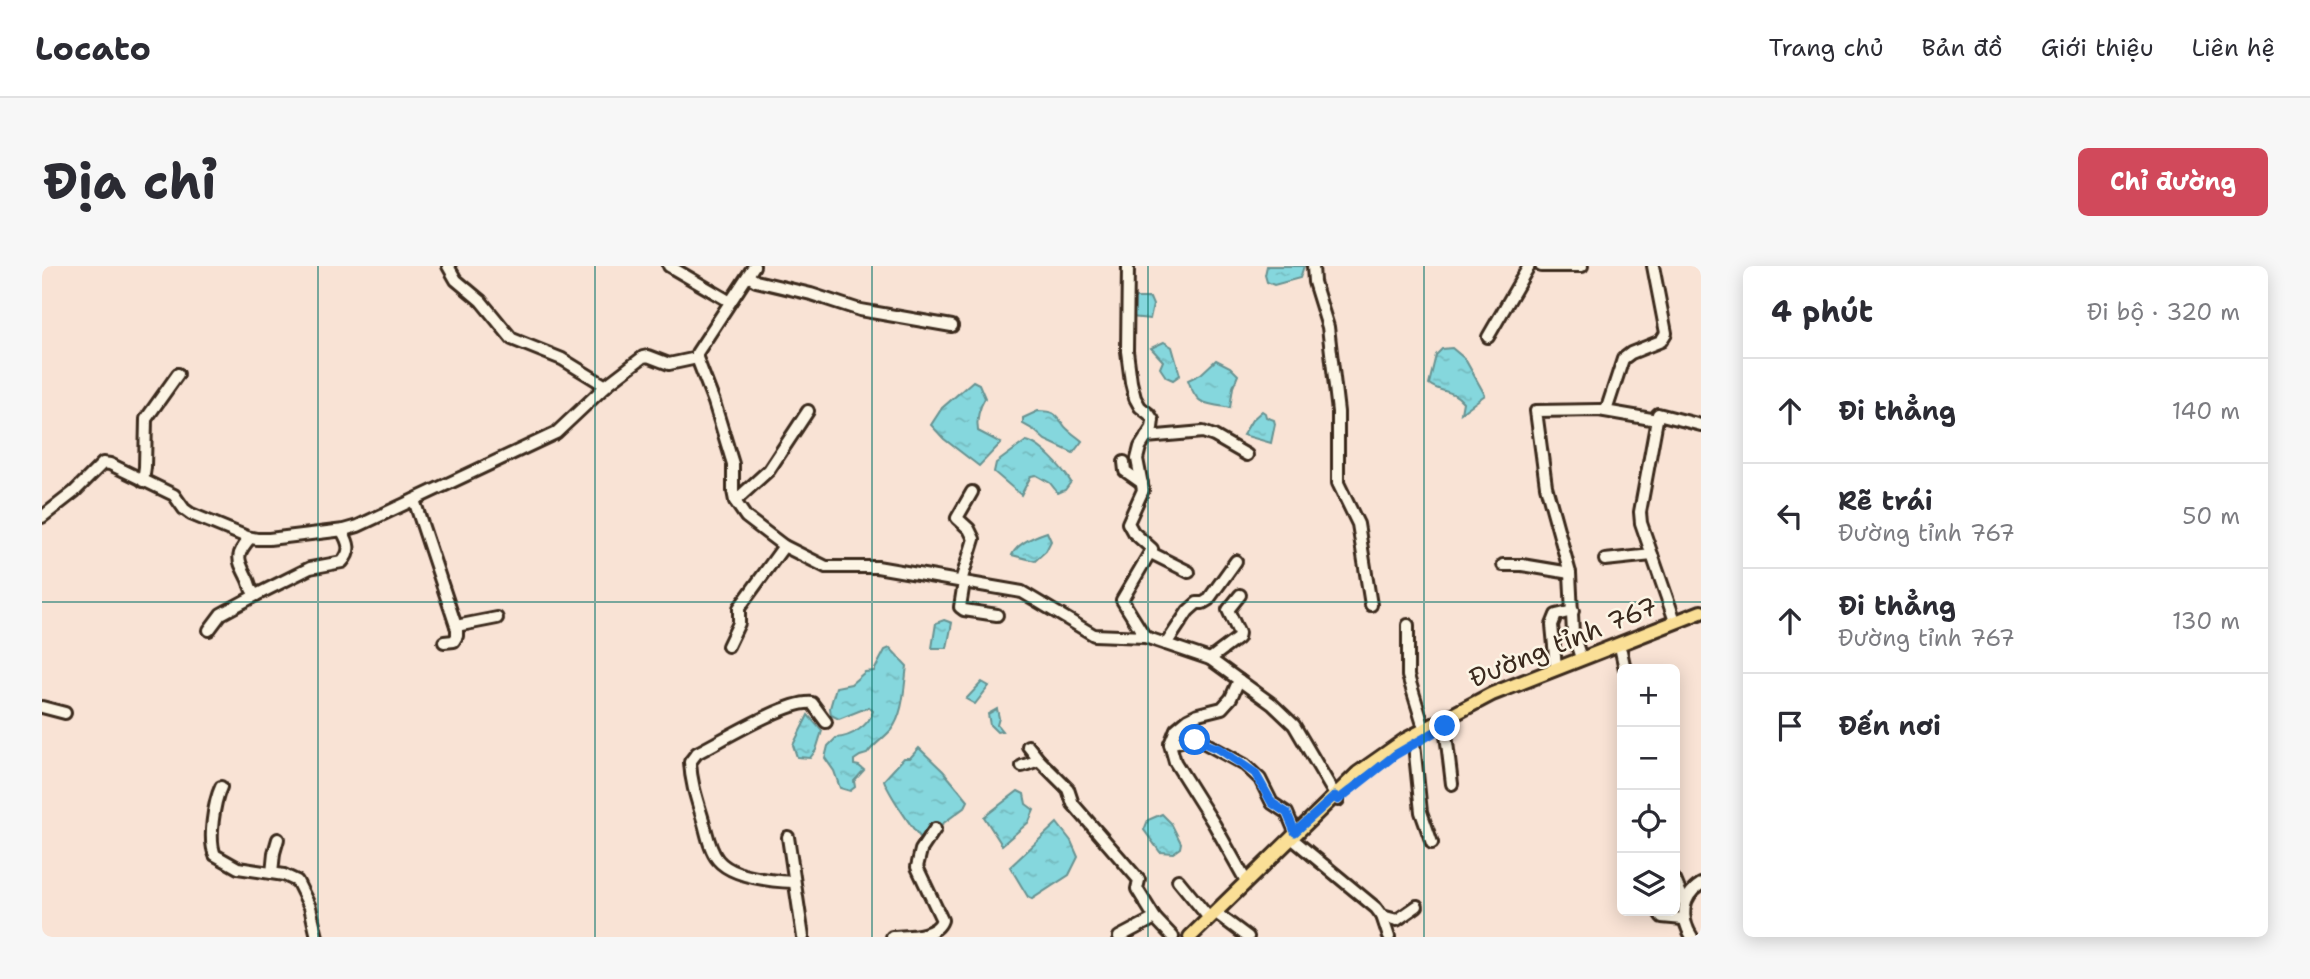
<!DOCTYPE html>
<html lang="vi">
<meta charset="utf-8">
<style>
body{margin:0;font-family:"Shantell Sans",sans-serif;background:#f7f7f7;color:#2b2b33}
.controls{position:absolute;right:21px;bottom:21px;display:grid;overflow:hidden;border-radius:10px;box-shadow:0 4px 18px #0003}
.controls button{width:63px;height:63px;display:grid;place-items:center;padding:0;border:0;border-bottom:2px solid #e1e1e2;background:#fff;color:#2b2b33;font:35px sans-serif}
.stop{position:absolute;width:21px;height:21px;margin:-16px;border:5px solid #1a73e8;border-radius:50%;background:#fff}
.stop.end{background:#1a73e8;border-color:#fff;box-shadow:0 2px 7px #0008}
.list{margin:0;padding:0;list-style:none}
h2{display:flex;justify-content:space-between;align-items:center;height:91px;margin:0;padding:0 28px;font-size:30px}
h2 small{font-size:23px;font-weight:400;color:#7c7c81}
.list li{display:grid;grid-template-columns:46px 1fr auto;gap:21px;align-items:center;box-sizing:border-box;height:105px;padding:0 28px;border-top:2px solid #e1e1e2}
.list b{display:block;font-size:26px;white-space:nowrap}
.list p{margin:0;font-size:23px;white-space:nowrap;color:#7c7c81}
.list em{font-size:23px;font-style:normal;color:#7c7c81}
.icon{flex:none;width:38px;height:38px;fill:none;stroke:currentColor;stroke-width:2;stroke-linecap:round;stroke-linejoin:round}
.map{position:relative;flex:none;width:1659px;height:671px;overflow:hidden;border-radius:10px}
header{display:flex;align-items:center;gap:42px;box-sizing:border-box;height:98px;padding:0 35px;background:#fff;border-bottom:2px solid #e1e1e2}
header strong{font-size:33px}
nav{display:flex;gap:38px;margin-inline-start:auto;font-size:24px}
.intro{display:flex;align-items:center;justify-content:space-between;box-sizing:border-box;height:168px;padding:0 42px}
h1{margin:0;font-size:49px}
.button{padding:18px 32px;border-radius:10px;background:#d1495b;color:#fff;font-size:24px;font-weight:700}
main{display:flex;gap:42px;padding:0 42px}
aside{flex:1;background:#fff;border-radius:10px;box-shadow:0 4px 18px #0003}
.map>svg:first-child{display:block}
.water{fill:url(#water-ripples);stroke:#679291;stroke-width:2}
.lines{fill:none;stroke-linecap:round;stroke-linejoin:round}
.minor-casing{stroke:#3b2a1e;stroke-width:16}
.major-casing{stroke:#3b2a1e;stroke-width:18}
.minor{stroke:#fcf5e5;stroke-width:10}
.major{stroke:#fadf96;stroke-width:12}
.route{stroke:#1a73e8;stroke-width:9}
.grid{fill:none;stroke:#0f766e;stroke-width:2;stroke-opacity:0.55}
.labels{text-anchor:middle;stroke-width:5;stroke-linejoin:round;paint-order:stroke}
.street-label{font-size:26px;fill:#3b2a1e;stroke:#fcf5e5}
</style>
<header>
<strong>Locato</strong>
<nav><a>Trang chủ</a><a>Bản đồ</a><a>Giới thiệu</a><a>Liên hệ</a></nav>
</header>
<div class="intro"><h1>Địa chỉ</h1><a class="button">Chỉ đường</a></div>
<main>
<div class="map">
<svg width="1659" height="671" viewBox="0 0 1659 671">
<defs>
<pattern id="water-ripples" width="26" height="14" patternUnits="userSpaceOnUse" patternTransform="scale(1.75)"><rect width="26" height="14" fill="#85d7dd"/><path d="M2 4q2-2 4 0t4 0M15 11q2-2 4 0t4 0" fill="none" stroke="#74b9bd"/></pattern>
</defs>
<rect width="100%" height="100%" fill="#f9e3d5"/>
<filter id="ink" filterUnits="userSpaceOnUse"><feTurbulence type="fractalNoise" baseFrequency=".0143" numOctaves="2"/><feDisplacementMap in="SourceGraphic" scale="14" xChannelSelector="R" yChannelSelector="G"/><feConvolveMatrix kernelMatrix="1 2 1 2 8 2 1 2 1" color-interpolation-filters="sRGB"/></filter>
<g filter="url(#ink)">
<!-- water -->
<g class="water">
<path d="M 1225,0 L 1262,0 L 1258,12 L 1232,19 L 1225,16 L 1223,9 Z"/>
<path d="M 1089,32 L 1108,32 L 1111,39 L 1108,53 L 1089,51 Z"/>
<path d="M 1122,76 L 1130,81 L 1138,109 L 1131,114 L 1124,111 L 1118,102 L 1121,95 L 1109,82 Z"/>
<path d="M 1410,82 L 1423,93 L 1443,129 L 1419,147 L 1421,136 C 1409,122 1400,128 1387,118 L 1394,89 L 1400,83 Z"/>
<path d="M 1174,94 L 1188,101 L 1196,109 L 1191,121 L 1188,142 C 1162,136 1156,142 1146,114 L 1159,108 Z"/>
<path d="M 931,115 L 937,118 L 943,132 C 937,142 934,152 936,165 L 959,177 L 937,200 L 902,173 L 889,159 L 900,142 Z"/>
<path d="M 996,145 C 1011,145 1013,147 1021,158 C 1025,165 1035,170 1040,175 L 1031,187 L 1003,174 L 992,164 L 981,158 L 981,152 Z"/>
<path d="M 1220,145 L 1223,147 L 1224,151 L 1232,154 L 1233,158 L 1229,177 L 1201,169 L 1210,154 Z"/>
<path d="M 984,175 C 998,177 1021,203 1029,216 L 1023,224 L 1016,227 L 1008,217 L 994,209 L 989,210 L 979,229 L 952,206 L 954,197 Z"/>
<path d="M 1005,266 L 1009,275 L 1004,285 L 993,295 L 970,289 C 975,278 993,270 1005,266 Z"/>
<path d="M 902,354 L 910,357 L 905,382 L 890,382 L 894,357 Z"/>
<path d="M 848,382 L 865,400 C 862,420 862,448 849,464 C 841,473 832,478 825,488 L 818,490 L 812,494 L 812,499 L 817,500 L 822,504 L 812,515 L 813,521 L 808,525 L 798,522 L 792,505 L 783,492 L 786,480 L 794,472 C 809,471 827,460 831,445 L 827,441 L 797,453 L 789,449 L 788,442 L 794,421 L 809,418 L 823,406 L 832,405 L 843,384 Z"/>
<path d="M 940,416 L 947,420 L 933,438 L 924,433 Z"/>
<path d="M 955,443 L 957,452 L 955,459 L 960,465 L 955,466 L 948,459 L 946,448 Z"/>
<path d="M 766,449 L 780,465 L 774,484 L 768,492 L 755,491 L 751,479 Z"/>
<path d="M 877,482 L 901,505 L 926,535 L 923,541 L 880,573 C 871,564 846,526 842,514 L 862,492 L 868,492 Z"/>
<path d="M 976,525 L 982,528 L 984,538 L 992,544 L 987,556 L 960,579 L 942,551 Z"/>
<path d="M 1120,548 L 1129,557 L 1139,577 L 1138,582 L 1131,587 L 1118,586 L 1102,564 L 1106,554 Z"/>
<path d="M 1015,557 L 1029,575 L 1036,591 L 1027,609 L 990,633 L 986,631 L 968,601 Z"/>
</g>
<g class="lines">
<defs>
<g id="minor">
<path d="M 406,0 L 414,14 L 439,35 L 470,73 L 520,93 L 564,120"/>
<path d="M 627,0 L 687,35"/>
<path d="M 712,0 L 655,87 L 655,92 L 672,136 L 691,198 L 691,225 L 693,235 L 704,251 L 742,280 L 784,301 L 835,301 L 980,326 L 1052,369 L 1103,371 L 1168,393 L 1230,438 L 1252,459 L 1296,534"/>
<path d="M 1086,0 L 1085,85 L 1089,116 L 1093,132 L 1098,141 L 1107,148 L 1111,154 L 1110,162 L 1098,181 L 1095,193 L 1101,224 L 1086,257 L 1091,266 L 1110,283 L 1080,334 L 1103,371"/>
<path d="M 1271,0 L 1272,16 L 1286,61 L 1296,146 L 1296,217 L 1316,258 L 1329,339"/>
<path d="M 1499,0 L 1540,0"/>
<path d="M 706,10 L 714,15 L 769,28 L 818,44 L 910,60"/>
<path d="M 1446,71 L 1487,0"/>
<path d="M 1564,145 L 1581,93 L 1589,87 L 1619,75 L 1624,67 L 1611,0"/>
<path d="M 1104,171 L 1161,166 L 1172,170 L 1205,189"/>
<path d="M 1082,196 L 1083,205 L 1100,217"/>
<path d="M 101,215 L 103,201 L 104,153 L 136,108"/>
<path d="M 372,234 L 415,363 L 415,370 L 412,375 L 402,376"/>
<path d="M 693,235 L 727,204 L 766,145"/>
<path d="M 0,251 L 32,226 L 61,197 L 68,198 L 132,229 L 142,243 L 149,248 L 205,271 L 215,273 L 227,273 L 302,264 L 316,260 L 514,167 L 567,117 L 601,91 L 606,90 L 627,98 L 655,92"/>
<path d="M 208,272 C 192,291 196,293 206,314 C 209,321 208,324 214,329 L 268,302 L 300,296 C 310,285 307,277 300,265"/>
<path d="M 1109,287 L 1147,306"/>
<path d="M 1563,294 L 1610,289"/>
<path d="M 1461,299 L 1480,299 L 1528,307"/>
<path d="M 919,315 L 932,273 L 927,263 L 915,252 L 930,226"/>
<path d="M 922,316 L 918,341 L 922,344 L 955,349"/>
<path d="M 1633,355 L 1599,257 L 1598,246 L 1616,148 L 1659,159"/>
<path d="M 1366,359 L 1366,410 L 1382,462"/>
<path d="M 414,360 L 455,352"/>
<path d="M 167,364 L 179,348 L 214,329"/>
<path d="M 1124,378 L 1146,345 L 1155,337 L 1161,337 L 1166,334 L 1194,295"/>
<path d="M 686,380 L 697,357 L 697,342 L 742,280"/>
<path d="M 1579,385 L 1583,403"/>
<path d="M 1539,392 L 1531,368 L 1528,307 L 1504,220 L 1494,145 L 1557,144 L 1615,154"/>
<path d="M 1168,393 L 1196,372 L 1197,367 L 1186,344 L 1198,329"/>
<path d="M 1514,401 L 1510,359 L 1514,349 L 1531,345"/>
<path d="M 1197,414 L 1189,432 L 1180,442 L 1156,448 L 1146,453 L 1134,463 L 1128,478 L 1133,496 L 1172,558 L 1204,615"/>
<path d="M 0,441 L 23,447"/>
<path d="M 1403,460 L 1410,518"/>
<path d="M 1128,478 L 1143,474 L 1161,476 L 1203,499 L 1218,513 L 1230,537 L 1245,547 L 1253,566"/>
<path d="M 1372,478 L 1379,546 L 1390,577"/>
<path d="M 986,480 L 997,494 L 1026,523 L 1031,538 L 1097,614 L 1095,623 L 1113,652 L 1131,671"/>
<path d="M 980,500 L 997,494"/>
<path d="M 179,521 C 172,536 166,574 173,589 L 196,602 L 242,609 L 255,615 L 268,641 L 275,671"/>
<path d="M 746,571 L 761,671"/>
<path d="M 1253,575 L 1334,642 L 1340,650 L 1347,671"/>
<path d="M 230,607 L 232,587 L 236,573"/>
<path d="M 1136,614 L 1167,652"/>
<path d="M 1633,614 L 1643,638"/>
<path d="M 752,616 C 731,615 691,612 676,594 C 667,583 665,567 661,554 C 655,534 649,517 648,496 L 655,487 C 679,475 746,434 770,437 L 784,456"/>
<path d="M 1616,645 L 1620,651 L 1641,653"/>
<path d="M 1178,650 L 1206,671"/>
<path d="M 1340,650 L 1355,654 L 1375,640"/>
<path d="M 850,671 C 867,670 894,671 900,654 L 875,601 L 879,584 L 893,563"/>
<path d="M 1077,671 L 1113,652"/>
<path d="M 1650,671 C 1638,652 1639,631 1659,618"/>
</g>
<path id="major" d="M 1148,671 L 1316,507 L 1363,474 L 1450,428 L 1659,346"/>
</defs>
<!-- minor casing -->
<use href="#minor" class="minor-casing"/>
<!-- major casing -->
<use href="#major" class="major-casing"/>
<!-- minor -->
<use href="#minor" class="minor"/>
<!-- major -->
<use href="#major" class="major"/>
</g>
</g>
<g class="lines" filter="url(#ink)">
<!-- route -->
<path class="route" d="M 1153,474 L 1177,483 L 1213,507 L 1230,537 L 1245,547 L 1253,566 L 1293,530 L 1296,534 L 1353,489 L 1403,460"/>
</g>
<!-- grid -->
<path class="grid" d="M 276,0 L 276,671M 553,0 L 553,671M 830,0 L 830,671M 1106,0 L 1106,671M 1382,0 L 1382,671M 0,336 L 1659,336"/>
<g class="labels">
<!-- street labels -->
<g class="street-label">
<text transform="translate(1521 376) rotate(-22)" y="9">Đường tỉnh 767</text>
</g>
</g>
</svg>
<div class="controls">
<button>+</button>
<button>−</button>
<button><svg class="icon" aria-label="locate" viewBox="0 0 24 24"><circle cx="12" cy="12" r="6"/><path d="M12 2v4M12 18v4M2 12h4M18 12h4"/></svg></button>
<button><svg class="icon" aria-label="layers" viewBox="0 0 24 24"><path d="M12 4l9 5-9 5-9-5zM3 14l9 5 9-5"/></svg></button>
</div>
<div class="stop" style="left:1153px;top:474px"></div>
<div class="stop end" style="left:1403px;top:460px"></div>
</div>
<aside>
<h2>4 phút<small>Đi bộ · 320 m</small></h2>
<ul class="list">
<li><svg class="icon" aria-label="ahead" viewBox="0 0 24 24"><path d="M12 20V5M6 11l6-6 6 6"/></svg><div><b>Đi thẳng</b></div><em>140 m</em></li>
<li><svg class="icon" aria-label="left" viewBox="0 0 24 24"><path d="M17 20v-9H6M10 6l-5 5 5 5"/></svg><div><b>Rẽ trái</b><p>Đường tỉnh 767</p></div><em>50 m</em></li>
<li><svg class="icon" aria-label="ahead" viewBox="0 0 24 24"><path d="M12 20V5M6 11l6-6 6 6"/></svg><div><b>Đi thẳng</b><p>Đường tỉnh 767</p></div><em>130 m</em></li>
<li><svg class="icon" aria-label="arrive" viewBox="0 0 24 24"><path d="M6 21V4h12l-3 4 3 4H6"/></svg><div><b>Đến nơi</b></div></li>
</ul>
</aside>
</main>
